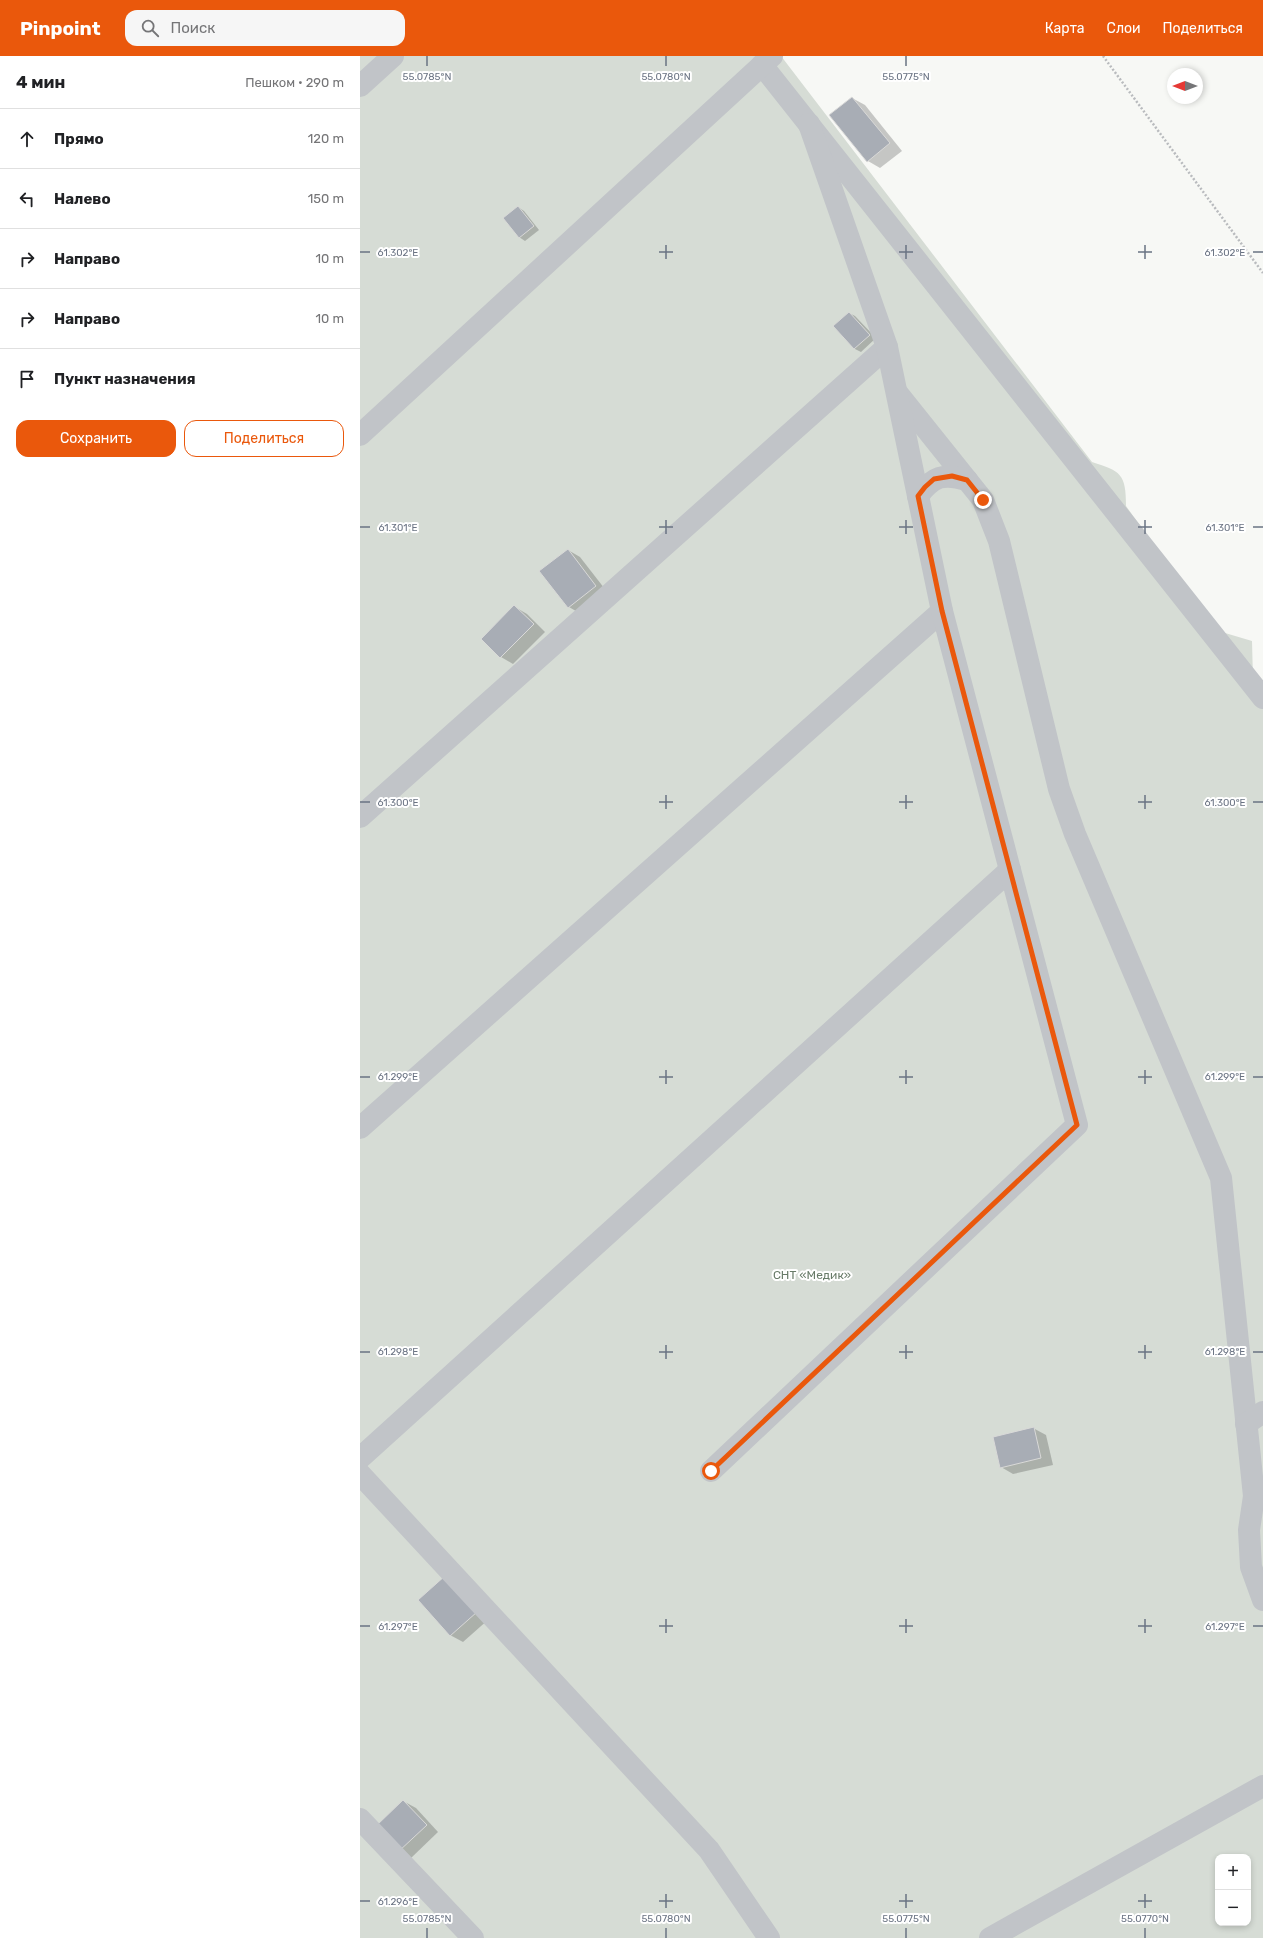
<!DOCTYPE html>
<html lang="ru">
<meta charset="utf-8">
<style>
body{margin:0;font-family:Rubik,sans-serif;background:#f6f6f6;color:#202124}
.controls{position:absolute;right:12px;bottom:12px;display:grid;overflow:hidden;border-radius:8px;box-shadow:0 2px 6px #0003}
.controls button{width:36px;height:36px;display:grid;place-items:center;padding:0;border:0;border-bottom:1px solid #e0e0e0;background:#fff;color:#202124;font:20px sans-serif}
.compass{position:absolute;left:807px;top:12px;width:36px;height:36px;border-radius:50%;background:#fff;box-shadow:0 2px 6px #0003;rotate:270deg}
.stop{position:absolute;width:12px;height:12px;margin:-9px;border:3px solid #ea580c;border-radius:50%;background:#fff}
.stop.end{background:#ea580c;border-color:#fff;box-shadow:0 1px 4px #0008}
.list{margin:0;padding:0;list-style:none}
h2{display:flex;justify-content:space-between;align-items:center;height:52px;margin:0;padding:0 16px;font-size:17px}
h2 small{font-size:13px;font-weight:400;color:#757577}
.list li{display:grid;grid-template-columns:26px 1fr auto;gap:12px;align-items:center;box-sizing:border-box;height:60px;padding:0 16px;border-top:1px solid #e0e0e0}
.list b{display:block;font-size:15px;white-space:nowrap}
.list em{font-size:13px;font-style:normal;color:#757577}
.actions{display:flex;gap:8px;padding:12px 16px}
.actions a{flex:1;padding:9px 0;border:1px solid #ea580c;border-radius:12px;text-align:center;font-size:14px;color:#ea580c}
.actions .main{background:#ea580c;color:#fff}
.icon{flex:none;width:22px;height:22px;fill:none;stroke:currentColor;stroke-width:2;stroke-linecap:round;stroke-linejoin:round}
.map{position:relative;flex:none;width:903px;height:1882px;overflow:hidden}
header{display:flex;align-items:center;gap:24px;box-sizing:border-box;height:56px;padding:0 20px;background:#ea580c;color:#fff}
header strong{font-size:19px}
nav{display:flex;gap:22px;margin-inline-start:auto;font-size:14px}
.search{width:280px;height:36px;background:#f6f6f6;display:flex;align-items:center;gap:10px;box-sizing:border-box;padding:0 14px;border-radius:12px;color:#757577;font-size:15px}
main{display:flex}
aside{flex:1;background:#fff}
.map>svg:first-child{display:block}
.green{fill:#d6dcd5;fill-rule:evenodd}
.shadow{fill:#0003}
.building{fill:#a8adb5;stroke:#d9d9d8}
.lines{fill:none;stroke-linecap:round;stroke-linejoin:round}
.path{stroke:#b9bbbe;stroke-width:2.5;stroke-dasharray:2 2;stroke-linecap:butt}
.minor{stroke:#c1c4c8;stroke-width:22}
.route{stroke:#ea580c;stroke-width:5}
.ticks{fill:none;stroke:#6a7383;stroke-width:1.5}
.labels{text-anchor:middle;stroke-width:4;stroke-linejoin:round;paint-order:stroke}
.park-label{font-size:12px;fill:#687b68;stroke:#fff}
.ticks-label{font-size:10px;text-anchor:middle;fill:#6a7383;stroke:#fff;stroke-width:4;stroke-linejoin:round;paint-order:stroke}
</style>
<header>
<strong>Pinpoint</strong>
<div class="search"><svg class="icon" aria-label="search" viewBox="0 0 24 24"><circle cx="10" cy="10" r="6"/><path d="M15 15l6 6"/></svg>Поиск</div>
<nav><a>Карта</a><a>Слои</a><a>Поделиться</a></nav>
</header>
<main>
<aside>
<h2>4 мин<small>Пешком · 290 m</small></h2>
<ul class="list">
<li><svg class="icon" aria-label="ahead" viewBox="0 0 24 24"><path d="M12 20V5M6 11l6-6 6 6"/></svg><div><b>Прямо</b></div><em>120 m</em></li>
<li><svg class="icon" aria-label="left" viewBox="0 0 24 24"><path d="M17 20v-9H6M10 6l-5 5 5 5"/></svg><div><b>Налево</b></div><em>150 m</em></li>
<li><svg class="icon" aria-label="right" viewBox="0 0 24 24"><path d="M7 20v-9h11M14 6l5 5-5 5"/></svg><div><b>Направо</b></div><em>10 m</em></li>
<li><svg class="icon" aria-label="right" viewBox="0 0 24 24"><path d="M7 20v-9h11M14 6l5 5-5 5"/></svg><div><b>Направо</b></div><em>10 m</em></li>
<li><svg class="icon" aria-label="arrive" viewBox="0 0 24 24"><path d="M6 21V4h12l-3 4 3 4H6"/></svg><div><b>Пункт назначения</b></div></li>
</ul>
<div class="actions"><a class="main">Сохранить</a><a>Поделиться</a></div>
</aside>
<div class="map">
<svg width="903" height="1882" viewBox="0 0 903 1882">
<rect width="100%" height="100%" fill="#f7f8f5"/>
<!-- green -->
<path class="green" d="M 0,0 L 421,0 L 732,406 C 761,415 766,418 766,450 L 855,574 L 892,585 L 893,623 L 903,637 L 903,1882 L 0,1882 ZM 858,1801 L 888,1801 L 888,1867 L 858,1867 Z"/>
<!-- shadow -->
<g class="shadow">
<path d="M 492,42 L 505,49 L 542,95 L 520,112 L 508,105 Z"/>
<path d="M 158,151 L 164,155 L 179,174 L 165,185 L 159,181 Z"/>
<path d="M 489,257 L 495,260 L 516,282 L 501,296 L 495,293 L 474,270 Z"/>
<path d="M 208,494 L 220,501 L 248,537 L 221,558 L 209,551 Z"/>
<path d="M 155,551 L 167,558 L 185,576 L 153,608 L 141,601 L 123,583 Z"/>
<path d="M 673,1372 L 686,1379 L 693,1409 L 653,1418 L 641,1411 Z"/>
<path d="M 86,1521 L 129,1563 L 103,1586 L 90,1579 Z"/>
<path d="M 43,1745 L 56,1752 L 78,1776 L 51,1802 L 39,1795 Z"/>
</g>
<!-- building -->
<g class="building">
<path d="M 492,41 L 530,87 L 507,106 L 469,59 Z"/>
<path d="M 158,150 L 174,170 L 159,182 L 143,162 Z"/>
<path d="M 489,256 L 510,279 L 494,293 L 473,270 Z"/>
<path d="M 208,493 L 236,530 L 208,552 L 179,515 Z"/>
<path d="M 154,549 L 174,568 L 140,602 L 121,583 Z"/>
<path d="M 674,1371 L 681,1402 L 640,1412 L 633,1381 Z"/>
<path d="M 86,1519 L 117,1556 L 90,1580 L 58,1544 Z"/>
<path d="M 43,1744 L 67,1769 L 38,1796 L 15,1771 Z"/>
</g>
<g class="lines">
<!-- path -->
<path class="path" d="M 743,0 L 903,217"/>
<!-- minor -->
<g class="minor">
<path d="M 402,9 L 903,642"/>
<path d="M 0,30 L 33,0"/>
<path d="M 539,339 L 623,444 L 639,485 L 699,733 L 715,778 L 861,1122 L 894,1440 L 889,1474 L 891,1511 L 903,1544"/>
<path d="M 0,379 L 412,0"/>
<path d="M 558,440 C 573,420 583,417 607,424"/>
<path d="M 0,761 L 527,291"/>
<path d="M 0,1072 L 582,555"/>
<path d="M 886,1368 L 903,1356"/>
<path d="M 0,1402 L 650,814"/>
<path d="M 351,1415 L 717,1069 L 582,555 L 527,291 L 449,68"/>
<path d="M 0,1418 L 349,1794 L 409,1882"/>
<path d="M 0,1763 L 113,1882"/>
<path d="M 630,1882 L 903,1730"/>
</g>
</g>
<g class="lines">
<!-- route -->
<path class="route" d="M 351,1415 L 717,1069 L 582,555 L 558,440 L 565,431 L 574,423 L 592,420 L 607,424 L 623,444"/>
</g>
<!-- ticks -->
<path class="ticks" d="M 67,0 L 67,10M 306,0 L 306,10M 546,0 L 546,10M 306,189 L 306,203M 546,189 L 546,203M 785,189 L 785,203M 0,196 L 10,196M 299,196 L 313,196M 539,196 L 553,196M 778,196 L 792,196M 893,196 L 903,196M 306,464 L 306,478M 546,464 L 546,478M 785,464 L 785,478M 0,471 L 10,471M 299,471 L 313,471M 539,471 L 553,471M 778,471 L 792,471M 893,471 L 903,471M 306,739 L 306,753M 546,739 L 546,753M 785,739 L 785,753M 0,746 L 10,746M 299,746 L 313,746M 539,746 L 553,746M 778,746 L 792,746M 893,746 L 903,746M 306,1014 L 306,1028M 546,1014 L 546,1028M 785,1014 L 785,1028M 0,1021 L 10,1021M 299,1021 L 313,1021M 539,1021 L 553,1021M 778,1021 L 792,1021M 893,1021 L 903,1021M 306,1289 L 306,1303M 546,1289 L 546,1303M 785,1289 L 785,1303M 0,1296 L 10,1296M 299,1296 L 313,1296M 539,1296 L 553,1296M 778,1296 L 792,1296M 893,1296 L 903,1296M 306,1563 L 306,1577M 546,1563 L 546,1577M 785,1563 L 785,1577M 0,1570 L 10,1570M 299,1570 L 313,1570M 539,1570 L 553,1570M 778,1570 L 792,1570M 893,1570 L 903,1570M 306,1838 L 306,1852M 546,1838 L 546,1852M 785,1838 L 785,1852M 0,1845 L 10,1845M 299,1845 L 313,1845M 539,1845 L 553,1845M 778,1845 L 792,1845M 67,1872 L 67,1882M 306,1872 L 306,1882M 546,1872 L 546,1882M 785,1872 L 785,1882"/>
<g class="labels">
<!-- park labels -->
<g class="park-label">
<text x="452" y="1223">СНТ «Медик»</text>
</g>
</g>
<g class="ticks-label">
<text x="67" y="24">55.0785°N</text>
<text x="306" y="24">55.0780°N</text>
<text x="546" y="24">55.0775°N</text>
<text x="865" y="200">61.302°E</text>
<text x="38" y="200">61.302°E</text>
<text x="865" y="475">61.301°E</text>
<text x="38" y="475">61.301°E</text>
<text x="865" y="750">61.300°E</text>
<text x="38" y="750">61.300°E</text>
<text x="865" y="1024">61.299°E</text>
<text x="38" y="1024">61.299°E</text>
<text x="38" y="1299">61.298°E</text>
<text x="865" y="1299">61.298°E</text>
<text x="38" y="1574">61.297°E</text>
<text x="865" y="1574">61.297°E</text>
<text x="38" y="1849">61.296°E</text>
<text x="67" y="1866">55.0785°N</text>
<text x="306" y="1866">55.0780°N</text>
<text x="546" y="1866">55.0775°N</text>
<text x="785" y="1866">55.0770°N</text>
</g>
</svg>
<div class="controls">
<button>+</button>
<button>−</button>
</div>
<svg class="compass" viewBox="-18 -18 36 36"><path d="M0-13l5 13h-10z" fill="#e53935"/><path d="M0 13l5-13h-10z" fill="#757577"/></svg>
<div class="stop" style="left:351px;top:1415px"></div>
<div class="stop end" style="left:623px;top:444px"></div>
</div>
</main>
